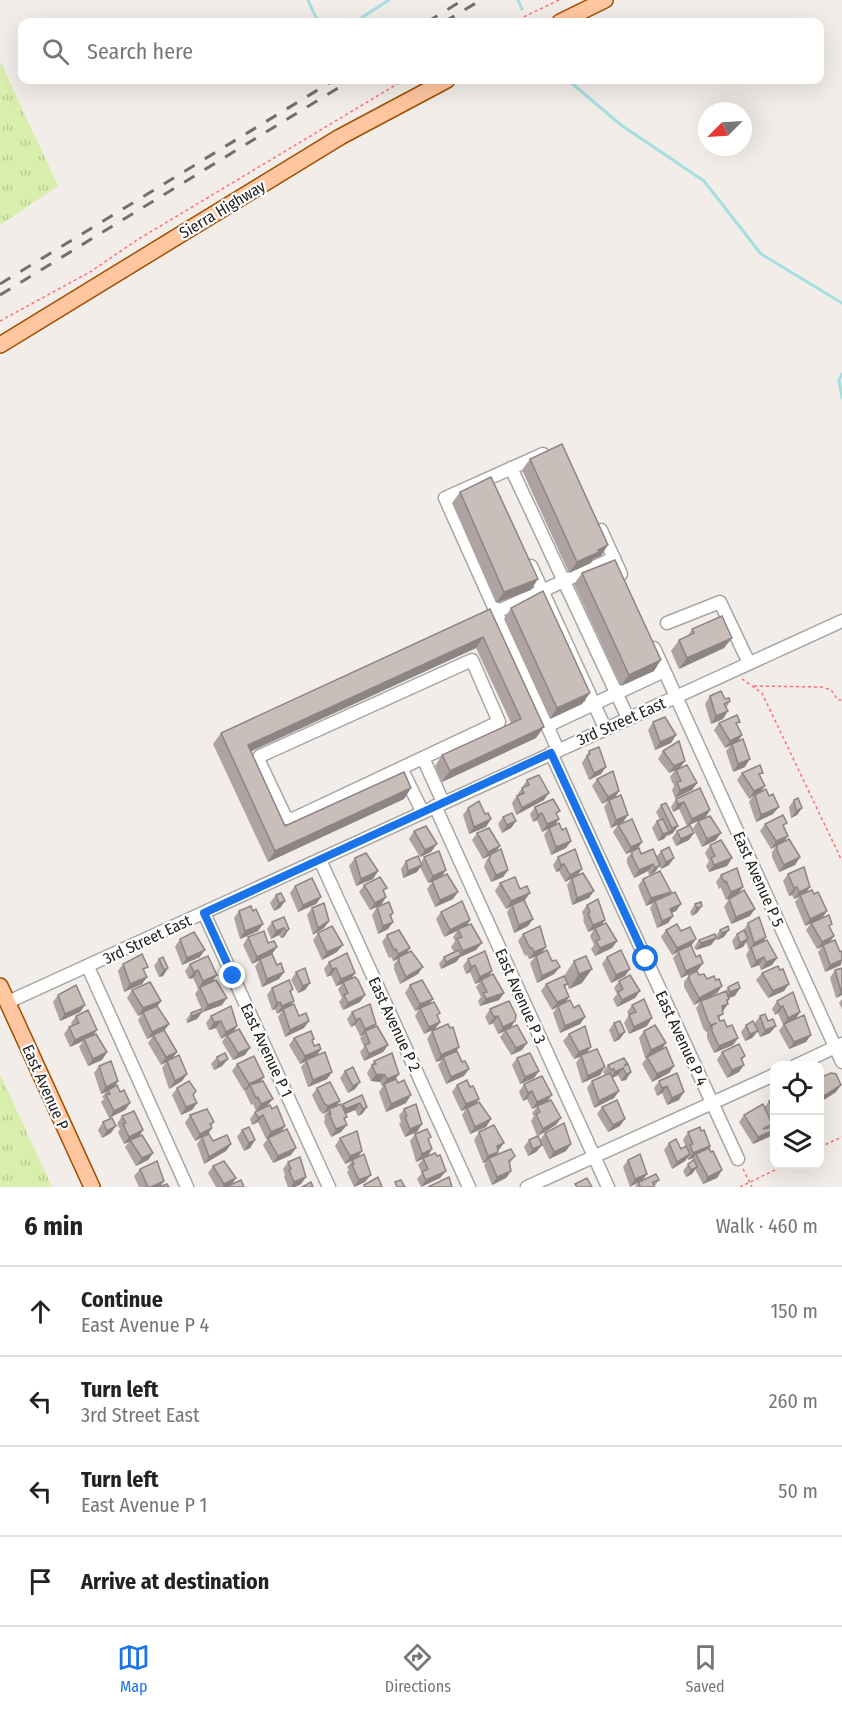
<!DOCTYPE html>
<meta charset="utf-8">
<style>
body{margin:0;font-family:"Fira Sans Condensed",sans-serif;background:#f6f6f6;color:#222}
.controls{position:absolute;right:18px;bottom:18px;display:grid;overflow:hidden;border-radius:12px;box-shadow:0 6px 24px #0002}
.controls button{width:54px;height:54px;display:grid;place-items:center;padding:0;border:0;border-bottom:2px solid #e0e0e0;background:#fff;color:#222;font:30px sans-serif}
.compass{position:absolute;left:698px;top:102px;width:54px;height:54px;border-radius:50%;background:#fff;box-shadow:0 6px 24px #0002;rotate:246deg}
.stop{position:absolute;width:18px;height:18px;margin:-14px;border:4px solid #1a73e8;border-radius:50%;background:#fff}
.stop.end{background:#1a73e8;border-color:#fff;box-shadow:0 2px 6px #0008}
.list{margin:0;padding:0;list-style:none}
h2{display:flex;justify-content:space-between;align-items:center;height:78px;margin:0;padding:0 24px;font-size:26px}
h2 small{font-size:20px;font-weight:400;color:#767676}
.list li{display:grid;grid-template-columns:39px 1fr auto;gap:18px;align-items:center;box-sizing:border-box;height:90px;padding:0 24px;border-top:2px solid #e0e0e0}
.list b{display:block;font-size:22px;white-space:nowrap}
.list p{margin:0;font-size:20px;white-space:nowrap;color:#767676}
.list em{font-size:20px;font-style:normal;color:#767676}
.icon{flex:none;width:33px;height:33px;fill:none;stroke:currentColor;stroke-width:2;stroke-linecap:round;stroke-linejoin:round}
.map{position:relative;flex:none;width:842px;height:1187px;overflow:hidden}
.search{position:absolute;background:#fff;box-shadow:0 6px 24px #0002;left:18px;right:18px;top:18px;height:66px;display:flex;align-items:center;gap:15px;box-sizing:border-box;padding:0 21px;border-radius:12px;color:#767676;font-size:22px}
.sheet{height:438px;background:#fff}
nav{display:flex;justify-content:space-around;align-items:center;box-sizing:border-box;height:84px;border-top:2px solid #e0e0e0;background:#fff;font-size:16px;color:#767676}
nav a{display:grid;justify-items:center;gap:3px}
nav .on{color:#1a73e8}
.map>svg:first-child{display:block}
.grass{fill:url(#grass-tufts)}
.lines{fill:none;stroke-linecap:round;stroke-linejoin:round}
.stream{stroke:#a7dee1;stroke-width:3}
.minor-casing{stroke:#a6a6a6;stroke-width:15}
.major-casing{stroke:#9f5000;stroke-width:18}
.path{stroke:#ff6c75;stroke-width:1.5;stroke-dasharray:3 3;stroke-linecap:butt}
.minor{stroke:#fff;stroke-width:12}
.major{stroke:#ffc6a0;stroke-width:15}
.rail{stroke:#707070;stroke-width:3;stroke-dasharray:12 12;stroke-linecap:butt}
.wall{fill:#aea3a1}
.shaded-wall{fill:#8d8583}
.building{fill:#cabebb;stroke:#8d8583;stroke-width:1.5}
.route{stroke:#1a73e8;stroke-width:8}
.labels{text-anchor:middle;stroke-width:4.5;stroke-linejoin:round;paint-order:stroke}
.street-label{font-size:16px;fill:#222;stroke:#fff}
</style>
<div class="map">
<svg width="842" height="1187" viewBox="0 0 842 1187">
<defs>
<pattern id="grass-tufts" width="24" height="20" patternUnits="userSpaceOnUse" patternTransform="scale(1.5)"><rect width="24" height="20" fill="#d7eeac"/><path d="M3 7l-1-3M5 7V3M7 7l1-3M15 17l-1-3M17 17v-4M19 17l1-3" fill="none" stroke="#b8cc94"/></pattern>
</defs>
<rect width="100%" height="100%" fill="#f2ede8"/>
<!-- grass -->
<g class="grass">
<path d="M 0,61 L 58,186 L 0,225 Z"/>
<path d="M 0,1074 L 52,1187 L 0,1187 Z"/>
</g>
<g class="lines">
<!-- stream -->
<g class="stream">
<path d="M 308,0 L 318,22"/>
<path d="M 518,0 L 522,9"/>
<path d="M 355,22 L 389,0"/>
<path d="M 568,80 L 621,125 L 704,181 L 761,254 L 842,303"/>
<path d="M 842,374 L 839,380 L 842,398"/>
</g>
<defs>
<g id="minor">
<path d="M 543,454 L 445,498 L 558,750"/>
<path d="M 511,468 L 628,718"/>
<path d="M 601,530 L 621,574"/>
<path d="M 531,566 L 605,728"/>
<path d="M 496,612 L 614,558"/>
<path d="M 667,623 L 720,602 L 749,663"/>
<path d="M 654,648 L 842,1062"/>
<path d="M 472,660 L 499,722 L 293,819 L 286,818 L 258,759 L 260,756 Z"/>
<path d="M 547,726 L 664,671"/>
<path d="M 551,753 L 738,1159"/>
<path d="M 423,758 L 443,802"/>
<path d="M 403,772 L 422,811"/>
<path d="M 435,806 L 608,1187"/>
<path d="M 320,860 L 469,1187"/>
<path d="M 204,913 L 329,1187"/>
<path d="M 88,967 L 187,1187"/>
<path d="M 8,1002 L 842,621"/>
<path d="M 795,1066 L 842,1044"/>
<path d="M 527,1187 L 774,1075"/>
</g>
<g id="major">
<path d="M 560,22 L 605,0"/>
<path d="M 0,345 L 340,137 L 447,80"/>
<path d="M 0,986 L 92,1187"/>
</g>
</defs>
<!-- minor casing -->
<use href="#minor" class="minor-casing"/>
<!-- major casing -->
<use href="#major" class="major-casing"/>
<!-- path -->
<g class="path">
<path d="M 513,22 L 559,0"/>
<path d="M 0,321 L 90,272 L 137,240 L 404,80"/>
<path d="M 742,679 L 762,693 L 842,861"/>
<path d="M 754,686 L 822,687 L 831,690 L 838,700 L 842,700"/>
<path d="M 820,1147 L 842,1137"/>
<path d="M 743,1169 L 752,1187"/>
<path d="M 740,1187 L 787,1164"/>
</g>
<!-- minor -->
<use href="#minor" class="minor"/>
<!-- major -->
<use href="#major" class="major"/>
<!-- rail -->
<g class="rail">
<path d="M 427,22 L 463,0"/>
<path d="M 444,22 L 481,0"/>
<path d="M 0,284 L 334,80"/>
<path d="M 0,295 L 351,80"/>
</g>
</g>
<!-- wall -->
<g class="wall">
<path d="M 530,459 L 601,556 L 593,559 L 591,563 L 569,573 L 522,470 Z"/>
<path d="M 460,492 L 531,590 L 496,603 L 452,503 Z"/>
<path d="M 582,573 L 654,671 L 621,686 L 574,584 Z"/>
<path d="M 511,608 L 582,704 L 550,719 L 504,619 Z"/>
<path d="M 490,609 L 536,738 L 442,782 L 435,766 L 442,755 L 511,723 L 476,648 L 250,752 L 285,826 L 411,788 L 404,799 L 268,862 L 213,744 L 221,733 Z"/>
<path d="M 692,629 L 724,648 L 679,669 L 671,651 L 679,640 L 688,636 Z"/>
<path d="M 710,696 L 725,699 L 730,701 L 726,708 L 723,719 L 711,724 L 705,704 Z"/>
<path d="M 653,722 L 676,735 L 671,743 L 655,750 L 648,730 Z"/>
<path d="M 719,723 L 737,726 L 742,735 L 737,742 L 745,767 L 733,772 L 726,751 L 731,745 L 725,748 L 714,730 Z"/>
<path d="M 589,751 L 601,774 L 589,780 L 582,763 Z"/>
<path d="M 663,751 L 680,768 L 697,783 L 692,790 L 675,798 L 672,790 L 674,786 L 670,777 L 675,770 L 669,773 L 658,759 Z"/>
<path d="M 742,773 L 760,777 L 761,792 L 769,796 L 773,814 L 756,822 L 749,802 L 753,796 L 749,799 L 737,780 Z"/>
<path d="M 597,779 L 615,797 L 628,815 L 623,822 L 611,828 L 604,807 L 608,801 L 602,804 L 592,786 Z"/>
<path d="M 527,780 L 544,800 L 516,815 L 512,803 Z"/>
<path d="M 676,799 L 710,810 L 705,818 L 687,826 L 679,809 L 673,812 L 671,807 Z"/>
<path d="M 794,800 L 802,808 L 797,815 L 791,818 L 789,807 Z"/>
<path d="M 661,805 L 678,826 L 673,833 L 667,836 L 666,835 L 664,839 L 658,841 L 652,828 L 657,821 L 660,820 L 656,812 Z"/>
<path d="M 535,807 L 557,815 L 559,819 L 555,825 L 562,830 L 571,841 L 566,848 L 551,855 L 544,835 L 548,829 L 542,832 L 537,820 L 533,822 L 530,814 Z"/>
<path d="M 468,808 L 486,827 L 469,834 L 463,815 Z"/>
<path d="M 503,817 L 516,821 L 511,828 L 502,833 L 498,824 Z"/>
<path d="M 698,821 L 716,840 L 702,847 L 693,828 Z"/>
<path d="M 765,824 L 784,827 L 784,842 L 800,857 L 795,865 L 779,872 L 772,857 L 772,852 L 776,846 L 771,849 L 760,831 Z"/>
<path d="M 618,825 L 642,842 L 638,848 L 641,854 L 657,856 L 661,851 L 669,865 L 661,869 L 659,866 L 655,872 L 649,875 L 648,871 L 634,878 L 627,863 L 627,858 L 632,852 L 626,854 L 613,832 Z"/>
<path d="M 414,831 L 431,852 L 420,857 L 409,839 Z"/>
<path d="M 677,831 L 689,840 L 676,846 L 672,838 Z"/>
<path d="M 477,833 L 496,852 L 508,870 L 503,877 L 491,882 L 484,867 L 486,861 L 490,855 L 483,859 L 472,840 Z"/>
<path d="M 710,845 L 732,858 L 727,866 L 709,872 L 706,866 L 709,861 L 705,853 Z"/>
<path d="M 424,857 L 442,877 L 453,899 L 435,907 L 427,889 L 432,882 L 428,883 L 420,867 L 417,872 L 403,878 L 401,869 L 406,861 L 421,863 Z"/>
<path d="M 558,857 L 577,876 L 589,898 L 572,905 L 567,885 L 571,879 L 565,882 L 559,871 L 556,872 L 553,865 Z"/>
<path d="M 355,858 L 378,871 L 373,879 L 356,886 L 349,866 Z"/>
<path d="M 788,874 L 810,887 L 806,892 L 814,894 L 827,911 L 822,919 L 830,928 L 834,936 L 830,942 L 841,965 L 825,972 L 818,952 L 822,947 L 817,949 L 806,930 L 811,923 L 805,926 L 795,902 L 799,897 L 794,899 L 792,895 L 789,896 L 783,881 Z"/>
<path d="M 721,875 L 738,894 L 750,916 L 731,924 L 724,907 L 729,899 L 736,895 L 726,900 L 721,888 L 719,889 L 716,882 Z"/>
<path d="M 643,879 L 671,892 L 668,894 L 681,904 L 676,911 L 672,912 L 673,916 L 668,923 L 657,928 L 650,908 L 653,903 L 646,906 L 638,886 Z"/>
<path d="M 500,883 L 520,889 L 533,919 L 528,926 L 514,933 L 507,912 L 511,906 L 506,909 L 495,891 Z"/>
<path d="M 364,885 L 384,892 L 386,897 L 381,905 L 370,910 L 359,892 Z"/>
<path d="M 295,886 L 321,897 L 316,904 L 298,912 L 290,893 Z"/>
<path d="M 276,895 L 285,901 L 280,908 L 274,911 L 270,903 Z"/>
<path d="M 695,904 L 702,906 L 697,913 L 692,916 L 690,912 Z"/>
<path d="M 587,905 L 605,920 L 601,926 L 617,941 L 612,948 L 595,956 L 591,949 L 594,945 L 590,936 L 594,929 L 588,932 L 583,920 L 584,918 L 582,912 Z"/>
<path d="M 377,907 L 393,913 L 391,917 L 393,922 L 388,929 L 378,934 L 372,915 Z"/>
<path d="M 312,908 L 329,921 L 324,928 L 313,935 L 307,915 Z"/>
<path d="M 239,911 L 253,911 L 263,924 L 258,931 L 240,939 L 234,918 Z"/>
<path d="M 441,912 L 470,920 L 467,926 L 476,950 L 460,957 L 456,962 L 441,969 L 439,964 L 444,957 L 454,952 L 451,947 L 455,941 L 453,937 L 457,931 L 444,937 L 436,919 Z"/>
<path d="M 272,922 L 289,929 L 284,937 L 281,938 L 279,935 L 271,939 L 267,929 Z"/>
<path d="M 748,923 L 766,937 L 763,942 L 777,958 L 772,965 L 761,970 L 759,965 L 751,968 L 746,955 L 749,950 L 746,942 L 743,947 L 735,950 L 732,941 L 737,934 L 743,931 Z"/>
<path d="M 666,930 L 681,931 L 691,946 L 696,957 L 703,963 L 698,970 L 681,978 L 673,958 L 677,953 L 672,955 L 661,937 Z"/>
<path d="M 720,930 L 724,937 L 717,940 L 716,939 L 711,945 L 696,950 L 694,947 L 699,940 L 716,936 Z"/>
<path d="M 318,933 L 337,952 L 322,960 L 313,940 Z"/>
<path d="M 523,934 L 542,953 L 560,967 L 554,974 L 537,983 L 530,963 L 535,957 L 529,959 L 527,955 L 525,956 L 518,941 Z"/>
<path d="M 387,935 L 406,954 L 418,974 L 400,984 L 394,969 L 394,964 L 398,959 L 393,961 L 391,957 L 389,958 L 382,942 Z"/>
<path d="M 248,937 L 272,954 L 277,965 L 284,972 L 279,979 L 262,987 L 255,966 L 260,960 L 252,964 L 243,945 Z"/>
<path d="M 180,939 L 200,957 L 182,965 L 175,947 Z"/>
<path d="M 586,956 L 582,983 L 569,989 L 567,984 L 565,988 L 569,997 L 565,1003 L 574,1008 L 585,1017 L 580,1024 L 560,1033 L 553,1013 L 557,1007 L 552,1010 L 541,991 L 546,984 L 564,976 L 574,961 Z"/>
<path d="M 607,957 L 630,969 L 625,976 L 611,983 L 602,964 Z"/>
<path d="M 159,959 L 168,968 L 163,976 L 159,977 L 154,966 Z"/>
<path d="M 468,959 L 492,971 L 488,977 L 504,993 L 499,1000 L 480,1006 L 478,1001 L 481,997 L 476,987 L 480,982 L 475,984 L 470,972 L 466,974 L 463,966 Z"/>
<path d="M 329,962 L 355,973 L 351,979 L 360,1002 L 343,1010 L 339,1002 L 342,998 L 338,989 L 342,984 L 336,986 L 331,975 L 327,977 L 324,969 Z"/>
<path d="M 123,964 L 144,972 L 147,977 L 142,984 L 124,992 L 118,971 Z"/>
<path d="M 190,964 L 212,981 L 222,1005 L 203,1012 L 195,994 L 199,988 L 198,989 L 193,978 L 189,979 L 185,971 Z"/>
<path d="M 842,968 L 842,995 L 836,998 L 830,978 L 835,970 Z"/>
<path d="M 780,970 L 784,991 L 768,998 L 756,980 L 762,973 Z"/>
<path d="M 296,972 L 310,983 L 305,990 L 298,993 L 291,980 Z"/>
<path d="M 689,975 L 699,975 L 707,979 L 716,980 L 722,986 L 717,993 L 708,998 L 726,991 L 728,987 L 735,996 L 729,998 L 729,999 L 719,1019 L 720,1021 L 738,1038 L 733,1045 L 714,1053 L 707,1038 L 707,1033 L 708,1031 L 706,1032 L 703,1028 L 696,1008 L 700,1002 L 694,1005 L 684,987 L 684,982 Z"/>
<path d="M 619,981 L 640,991 L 635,998 L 617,1007 L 613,999 L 617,994 L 614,988 Z"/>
<path d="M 410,985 L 429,1004 L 438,1016 L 440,1022 L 435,1029 L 424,1034 L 415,1016 L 419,1009 L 415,1011 L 405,993 Z"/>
<path d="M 272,988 L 293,989 L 291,993 L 291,1006 L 304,1028 L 285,1037 L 278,1017 L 282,1011 L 277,1014 L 275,1009 L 272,1010 L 267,995 Z"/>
<path d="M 132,990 L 161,1001 L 157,1007 L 169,1024 L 164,1031 L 173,1058 L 187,1074 L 182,1081 L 169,1089 L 162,1068 L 166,1062 L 161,1065 L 148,1043 L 153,1036 L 147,1039 L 138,1020 L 142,1014 L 138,1016 L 127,998 Z"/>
<path d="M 58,995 L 85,1005 L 80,1012 L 60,1021 L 53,1002 Z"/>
<path d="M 842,999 L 842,1009 L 839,1003 Z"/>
<path d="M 777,1001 L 800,1012 L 795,1019 L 806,1042 L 789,1049 L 779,1031 L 783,1025 L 778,1013 L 775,1015 L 772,1009 Z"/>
<path d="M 632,1005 L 647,1026 L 629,1034 L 624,1023 L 629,1015 L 627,1012 Z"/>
<path d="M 490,1009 L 511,1027 L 522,1050 L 511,1055 L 500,1037 L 504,1032 L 498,1034 L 493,1023 L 489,1025 L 485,1017 Z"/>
<path d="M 202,1012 L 197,1019 L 187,1023 L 186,1020 L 191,1013 Z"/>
<path d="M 352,1012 L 376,1024 L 374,1027 L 388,1045 L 383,1052 L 364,1061 L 360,1052 L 364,1047 L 360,1038 L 363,1035 L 360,1036 L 355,1025 L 351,1027 L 347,1019 Z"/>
<path d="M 76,1016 L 107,1052 L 102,1060 L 88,1066 L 79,1047 L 83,1041 L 70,1047 L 64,1034 L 69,1027 L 72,1026 L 71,1023 Z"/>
<path d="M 211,1016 L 237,1026 L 233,1032 L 245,1055 L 233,1060 L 222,1042 L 226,1036 L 221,1039 L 216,1028 L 209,1030 L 206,1023 Z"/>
<path d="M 760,1016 L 770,1033 L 760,1037 L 757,1031 L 752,1038 L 745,1041 L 741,1032 L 746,1025 L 755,1023 Z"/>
<path d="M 620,1021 L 620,1039 L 614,1042 L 609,1030 L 614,1023 Z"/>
<path d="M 432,1031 L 459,1047 L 455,1052 L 462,1062 L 464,1076 L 446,1084 L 438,1065 L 442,1060 L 436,1062 L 427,1039 Z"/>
<path d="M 644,1031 L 662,1049 L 674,1066 L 669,1073 L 652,1082 L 642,1064 L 647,1057 L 645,1058 L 639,1038 Z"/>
<path d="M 569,1034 L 587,1053 L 605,1067 L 600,1075 L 582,1083 L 576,1063 L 580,1057 L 574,1059 L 563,1041 Z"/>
<path d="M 294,1038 L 314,1039 L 312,1042 L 317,1055 L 332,1072 L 327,1079 L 308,1087 L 301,1067 L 306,1061 L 300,1064 L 289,1045 Z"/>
<path d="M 722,1052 L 745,1056 L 742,1060 L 739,1072 L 727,1078 L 717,1060 Z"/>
<path d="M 217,1057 L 228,1059 L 222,1066 L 214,1070 L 211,1064 Z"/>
<path d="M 517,1058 L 539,1071 L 534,1078 L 520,1084 L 512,1065 Z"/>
<path d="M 374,1061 L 399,1074 L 395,1079 L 406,1103 L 386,1112 L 379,1092 L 383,1086 L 382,1086 L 380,1082 L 371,1081 L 367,1073 Z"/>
<path d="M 237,1064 L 264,1077 L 260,1082 L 273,1099 L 256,1111 L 253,1104 L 251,1105 L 245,1092 L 247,1090 L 244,1091 L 232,1071 Z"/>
<path d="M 628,1064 L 626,1080 L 621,1081 L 618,1075 L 612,1078 L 619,1091 L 614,1098 L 594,1108 L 587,1088 L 592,1081 L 605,1075 L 603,1072 L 608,1065 L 624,1066 Z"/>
<path d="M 99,1066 L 118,1081 L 114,1086 L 130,1103 L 125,1110 L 109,1118 L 101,1102 L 104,1099 L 102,1097 L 106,1092 L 101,1094 L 94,1073 Z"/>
<path d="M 345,1071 L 360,1082 L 355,1089 L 348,1093 L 340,1078 Z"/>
<path d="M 677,1073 L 679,1100 L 667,1105 L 662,1093 L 657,1096 L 654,1088 L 659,1081 Z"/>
<path d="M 819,1078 L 836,1092 L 819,1103 Z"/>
<path d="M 524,1084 L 548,1101 L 556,1125 L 538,1136 L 542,1145 L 536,1152 L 528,1156 L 524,1147 L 529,1140 L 537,1136 L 531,1121 L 534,1116 L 532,1113 L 537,1107 L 532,1109 L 527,1099 L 523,1101 L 519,1092 Z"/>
<path d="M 457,1085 L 491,1119 L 486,1127 L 470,1134 L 462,1115 L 466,1109 L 461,1111 L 452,1092 Z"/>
<path d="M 177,1088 L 197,1103 L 192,1110 L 181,1115 L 172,1095 Z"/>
<path d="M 317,1088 L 336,1106 L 342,1106 L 343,1104 L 362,1095 L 367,1107 L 362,1114 L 358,1116 L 355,1110 L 346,1114 L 341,1132 L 331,1137 L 324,1122 L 325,1119 L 324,1116 L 328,1111 L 323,1114 L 319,1110 L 312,1095 Z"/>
<path d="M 774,1099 L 774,1125 L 772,1126 L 771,1125 L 769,1127 L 774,1130 L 769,1137 L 753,1144 L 739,1122 L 744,1115 L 764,1108 L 769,1101 Z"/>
<path d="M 602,1107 L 620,1126 L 608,1132 L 597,1114 Z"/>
<path d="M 272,1109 L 285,1126 L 281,1132 L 291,1155 L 273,1163 L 263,1145 L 268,1138 L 266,1139 L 258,1122 L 252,1125 L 250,1119 L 255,1112 Z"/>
<path d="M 404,1109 L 417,1132 L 405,1137 L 399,1124 L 401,1122 L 399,1116 Z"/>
<path d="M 190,1115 L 214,1122 L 211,1126 L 208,1134 L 213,1141 L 231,1144 L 226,1151 L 204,1164 L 197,1144 L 201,1138 L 195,1141 L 185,1123 Z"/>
<path d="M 122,1116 L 143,1130 L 139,1136 L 153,1153 L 148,1160 L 136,1166 L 125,1147 L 129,1142 L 124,1144 L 118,1132 L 120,1129 L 117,1124 Z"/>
<path d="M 103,1122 L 111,1133 L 102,1138 L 98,1130 Z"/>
<path d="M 242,1130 L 255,1140 L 250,1148 L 244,1151 L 237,1137 Z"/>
<path d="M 479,1132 L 498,1151 L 496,1155 L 515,1156 L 510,1163 L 511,1171 L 506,1178 L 492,1185 L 484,1165 L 486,1162 L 483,1163 L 474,1140 Z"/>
<path d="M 688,1132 L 710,1146 L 709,1148 L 722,1170 L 717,1178 L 703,1184 L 695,1169 L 692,1174 L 686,1177 L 683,1171 L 688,1164 L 691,1162 L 691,1161 L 693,1158 L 688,1160 L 687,1158 L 685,1161 L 672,1169 L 664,1150 L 669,1143 L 681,1149 L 686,1147 L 683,1140 Z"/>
<path d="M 545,1133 L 566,1151 L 549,1159 L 540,1140 Z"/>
<path d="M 415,1134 L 428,1141 L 432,1149 L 428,1156 L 446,1171 L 440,1178 L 421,1187 L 417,1179 L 422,1173 L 418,1165 L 423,1159 L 416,1162 L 410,1141 Z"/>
<path d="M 340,1138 L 362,1151 L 358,1157 L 365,1182 L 354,1187 L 347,1172 L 349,1170 L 347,1167 L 352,1161 L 345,1164 L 335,1146 Z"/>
<path d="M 628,1160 L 647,1174 L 643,1180 L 659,1180 L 654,1187 L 635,1187 L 637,1183 L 630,1187 L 623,1167 Z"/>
<path d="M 288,1162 L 306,1177 L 301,1184 L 295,1187 L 288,1187 L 284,1177 L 285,1175 L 283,1169 Z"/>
<path d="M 213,1166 L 232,1184 L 244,1187 L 216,1187 L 208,1173 Z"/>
<path d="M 140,1169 L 164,1181 L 160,1187 L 169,1187 L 139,1187 L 134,1176 Z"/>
</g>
<!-- shaded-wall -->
<g class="shaded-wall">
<path d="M 608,545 L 601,556 L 593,559 L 591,563 L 569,573 L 577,562 Z"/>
<path d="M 538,579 L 531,590 L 496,603 L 504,592 Z"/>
<path d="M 483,637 L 476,648 L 240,756 L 248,745 Z"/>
<path d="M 732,638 L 724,648 L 679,669 L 687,658 Z"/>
<path d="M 661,660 L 654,671 L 621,686 L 629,675 Z"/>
<path d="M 590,693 L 582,704 L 550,719 L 557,708 Z"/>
<path d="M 728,711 L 723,719 L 711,724 L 716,716 Z"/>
<path d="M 544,727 L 536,738 L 442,782 L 450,771 Z"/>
<path d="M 676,735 L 671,743 L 655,750 L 660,742 Z"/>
<path d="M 742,735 L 737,743 L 725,748 L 730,741 Z"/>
<path d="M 750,759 L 745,767 L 733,772 L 738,764 Z"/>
<path d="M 685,761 L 680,768 L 669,773 L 674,766 Z"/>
<path d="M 606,767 L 601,774 L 589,780 L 594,773 Z"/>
<path d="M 697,783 L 692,790 L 675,798 L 680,790 Z"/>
<path d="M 765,786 L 760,793 L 755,795 L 753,796 L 749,799 L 754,791 Z"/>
<path d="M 411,788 L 404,799 L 268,862 L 275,851 Z"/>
<path d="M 619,791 L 614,799 L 609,800 L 602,804 L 608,797 Z"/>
<path d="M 549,793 L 544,800 L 516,815 L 522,808 Z"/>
<path d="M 684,802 L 679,809 L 673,812 L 678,804 Z"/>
<path d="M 779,807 L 773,814 L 756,822 L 761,815 Z"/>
<path d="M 802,808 L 797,815 L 791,818 L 796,811 Z"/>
<path d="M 710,810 L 705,818 L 687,826 L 692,819 Z"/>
<path d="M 542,813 L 537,820 L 533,822 L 538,815 Z"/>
<path d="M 628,815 L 623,822 L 611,828 L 616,820 Z"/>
<path d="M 491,819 L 486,827 L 469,834 L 474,827 Z"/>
<path d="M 559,819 L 554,826 L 542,832 L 547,824 Z"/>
<path d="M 516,821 L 511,828 L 502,833 L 507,825 Z"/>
<path d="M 678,826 L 673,833 L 667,836 L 672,828 Z"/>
<path d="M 669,832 L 664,839 L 658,841 L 663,834 Z"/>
<path d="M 694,833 L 689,840 L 676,846 L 681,839 Z"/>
<path d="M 721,833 L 716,840 L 702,847 L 707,839 Z"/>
<path d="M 788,836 L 783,843 L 771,849 L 776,841 Z"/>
<path d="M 571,841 L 566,848 L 551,855 L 556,847 Z"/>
<path d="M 642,842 L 637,849 L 626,854 L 631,847 Z"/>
<path d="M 437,844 L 431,852 L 420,857 L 425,850 Z"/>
<path d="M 500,846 L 495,853 L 483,859 L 488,852 Z"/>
<path d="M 800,857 L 795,865 L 779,872 L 784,865 Z"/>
<path d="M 674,858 L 669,865 L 661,869 L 666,862 Z"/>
<path d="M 732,858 L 727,866 L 709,872 L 714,865 Z"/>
<path d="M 564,864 L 559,871 L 556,872 L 561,865 Z"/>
<path d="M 653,864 L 648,871 L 634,878 L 639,870 Z"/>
<path d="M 422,865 L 417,872 L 403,878 L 408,871 Z"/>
<path d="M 660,865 L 655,872 L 649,875 L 655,868 Z"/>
<path d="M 582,869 L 577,876 L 565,882 L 570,875 Z"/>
<path d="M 446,870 L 441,878 L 428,883 L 433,876 Z"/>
<path d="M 508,870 L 503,877 L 491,882 L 496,875 Z"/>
<path d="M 378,871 L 373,879 L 356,886 L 361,879 Z"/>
<path d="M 743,887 L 738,894 L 726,900 L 731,892 Z"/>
<path d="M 797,887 L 792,895 L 789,896 L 794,888 Z"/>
<path d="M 810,887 L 805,894 L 800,895 L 799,897 L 794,899 L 799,892 Z"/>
<path d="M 594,891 L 589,898 L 572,905 L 577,898 Z"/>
<path d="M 458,892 L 453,899 L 435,907 L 440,900 Z"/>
<path d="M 671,892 L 665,899 L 655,901 L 653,903 L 646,906 L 651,898 Z"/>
<path d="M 530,893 L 525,900 L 506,909 L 511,901 Z"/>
<path d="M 321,897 L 316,904 L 298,912 L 303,905 Z"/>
<path d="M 386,897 L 381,905 L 370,910 L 375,903 Z"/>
<path d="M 285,901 L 280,908 L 274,911 L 279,903 Z"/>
<path d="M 681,904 L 676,911 L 665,916 L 670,909 Z"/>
<path d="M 702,906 L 697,913 L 692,916 L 697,908 Z"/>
<path d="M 755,909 L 750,916 L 731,924 L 736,917 Z"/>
<path d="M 827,911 L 821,919 L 805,926 L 810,919 Z"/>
<path d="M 673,916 L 668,923 L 657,928 L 662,921 Z"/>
<path d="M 533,919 L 528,926 L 514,933 L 519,925 Z"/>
<path d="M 470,920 L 465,928 L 458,929 L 457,931 L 444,937 L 450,930 Z"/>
<path d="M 605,920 L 600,927 L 588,932 L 593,925 Z"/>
<path d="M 329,921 L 324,928 L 313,935 L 318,928 Z"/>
<path d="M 393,922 L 388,929 L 378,934 L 383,926 Z"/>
<path d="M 263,924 L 258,931 L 240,939 L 245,931 Z"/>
<path d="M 284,928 L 279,935 L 271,939 L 276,931 Z"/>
<path d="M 289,929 L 284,937 L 281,938 L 286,931 Z"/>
<path d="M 729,930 L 724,937 L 717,940 L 722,933 Z"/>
<path d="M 834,936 L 828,944 L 817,949 L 822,942 Z"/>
<path d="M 766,937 L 761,945 L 751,948 L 754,943 Z"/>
<path d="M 716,938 L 711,945 L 696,950 L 701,943 Z"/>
<path d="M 696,939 L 691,946 L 678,951 L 672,955 L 677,948 Z"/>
<path d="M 748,939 L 743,947 L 735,950 L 740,943 Z"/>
<path d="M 617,941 L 612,948 L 595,956 L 600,948 Z"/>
<path d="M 482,943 L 476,950 L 460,957 L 456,962 L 441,969 L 446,962 L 459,956 L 463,951 Z"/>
<path d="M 343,945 L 337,952 L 322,960 L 327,952 Z"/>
<path d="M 277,947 L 272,954 L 252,964 L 257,957 Z"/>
<path d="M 546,947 L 541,954 L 529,959 L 534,952 Z"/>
<path d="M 410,948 L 405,956 L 399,957 L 398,959 L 393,961 L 398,954 Z"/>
<path d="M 205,950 L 200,957 L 182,965 L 187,958 Z"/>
<path d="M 764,957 L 759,965 L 751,968 L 756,961 Z"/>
<path d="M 777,958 L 772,965 L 761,970 L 766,962 Z"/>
<path d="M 842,960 L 841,965 L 825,972 L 830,965 Z"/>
<path d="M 703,963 L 698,970 L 681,978 L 686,971 Z"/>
<path d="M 475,965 L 470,972 L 466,974 L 471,967 Z"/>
<path d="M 423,967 L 418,974 L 400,984 L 406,977 Z"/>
<path d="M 560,967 L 554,974 L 537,983 L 542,976 Z"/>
<path d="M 168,968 L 163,976 L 159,977 L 164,970 Z"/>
<path d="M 336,968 L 331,975 L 327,977 L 332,969 Z"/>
<path d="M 592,969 L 582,983 L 569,989 L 579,974 Z"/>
<path d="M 630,969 L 625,976 L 611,983 L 616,975 Z"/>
<path d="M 198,970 L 193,978 L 189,979 L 194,972 Z"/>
<path d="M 492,971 L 487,979 L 481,980 L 480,982 L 475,984 L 480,977 Z"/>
<path d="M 284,972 L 279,979 L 262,987 L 267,979 Z"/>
<path d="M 355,973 L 350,980 L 343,982 L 342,984 L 336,986 L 341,979 Z"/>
<path d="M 217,975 L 212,982 L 198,989 L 203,981 Z"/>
<path d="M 147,977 L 142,984 L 124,992 L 130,984 Z"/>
<path d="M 310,983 L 305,990 L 298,993 L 303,986 Z"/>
<path d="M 789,984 L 784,991 L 768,998 L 773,991 Z"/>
<path d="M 722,986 L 717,993 L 694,1005 L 699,998 Z"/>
<path d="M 740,988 L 735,996 L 725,999 L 730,992 Z"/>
<path d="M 842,990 L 842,995 L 836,998 Z"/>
<path d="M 640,991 L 635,998 L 617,1007 L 622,1000 Z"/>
<path d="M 504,993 L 499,1000 L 480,1006 L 486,999 Z"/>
<path d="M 365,995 L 360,1002 L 343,1010 L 348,1003 Z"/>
<path d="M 569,997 L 564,1004 L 558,1006 L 557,1007 L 552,1010 L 557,1002 Z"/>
<path d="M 227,998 L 222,1005 L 203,1012 L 208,1005 Z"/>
<path d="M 433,999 L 428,1006 L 415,1011 L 420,1004 Z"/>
<path d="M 729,999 L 725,1005 L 728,1004 L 723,1011 L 717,1014 L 727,1000 Z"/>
<path d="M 161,1001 L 156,1008 L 143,1012 L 142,1014 L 138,1016 L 143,1008 Z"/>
<path d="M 294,1001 L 289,1008 L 283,1009 L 282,1011 L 277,1014 L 282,1006 Z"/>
<path d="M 280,1002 L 275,1009 L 272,1010 L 277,1003 Z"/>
<path d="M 85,1005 L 80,1012 L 60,1021 L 65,1014 Z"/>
<path d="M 783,1006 L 778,1013 L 775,1015 L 780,1007 Z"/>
<path d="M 202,1012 L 197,1019 L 187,1023 L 192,1016 Z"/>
<path d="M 800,1012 L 795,1020 L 783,1025 L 788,1018 Z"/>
<path d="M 498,1016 L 493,1023 L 489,1025 L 494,1017 Z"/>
<path d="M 585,1017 L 580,1024 L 560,1033 L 565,1026 Z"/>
<path d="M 360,1018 L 355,1025 L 351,1027 L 356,1020 Z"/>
<path d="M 652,1018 L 647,1026 L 629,1034 L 634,1027 Z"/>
<path d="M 221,1021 L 216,1028 L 209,1030 L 214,1022 Z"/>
<path d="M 309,1021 L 304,1028 L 285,1037 L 290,1030 Z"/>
<path d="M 515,1021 L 510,1029 L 505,1030 L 498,1034 L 503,1027 Z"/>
<path d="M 440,1022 L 435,1029 L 424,1034 L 429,1027 Z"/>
<path d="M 717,1023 L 712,1025 L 708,1031 L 706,1032 L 711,1025 Z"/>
<path d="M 169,1024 L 164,1031 L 147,1039 L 152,1032 Z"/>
<path d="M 376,1024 L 371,1031 L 365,1031 L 363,1035 L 360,1036 L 365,1029 Z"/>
<path d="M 237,1026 L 232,1034 L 227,1035 L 221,1039 L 226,1032 Z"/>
<path d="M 776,1026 L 770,1033 L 760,1037 L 765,1030 Z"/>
<path d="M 97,1030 L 92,1037 L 84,1039 L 83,1041 L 70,1047 L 75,1040 Z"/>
<path d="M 758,1031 L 752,1038 L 745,1041 L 750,1034 Z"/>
<path d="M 625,1032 L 620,1039 L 614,1042 L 619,1035 Z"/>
<path d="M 811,1035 L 806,1042 L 789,1049 L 794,1042 Z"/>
<path d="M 738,1038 L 733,1045 L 714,1053 L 719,1046 Z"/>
<path d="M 527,1043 L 522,1050 L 511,1055 L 516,1048 Z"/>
<path d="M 666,1043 L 661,1051 L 645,1058 L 651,1050 Z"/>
<path d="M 388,1045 L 383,1052 L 364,1061 L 369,1054 Z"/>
<path d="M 459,1047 L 454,1054 L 443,1057 L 442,1060 L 436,1062 L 441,1055 Z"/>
<path d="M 591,1047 L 586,1054 L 574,1059 L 579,1052 Z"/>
<path d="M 250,1048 L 245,1055 L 233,1060 L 238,1053 Z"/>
<path d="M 321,1049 L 316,1057 L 300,1064 L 305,1056 Z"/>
<path d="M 107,1052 L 102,1060 L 88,1066 L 93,1059 Z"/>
<path d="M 177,1052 L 172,1059 L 161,1065 L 166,1057 Z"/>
<path d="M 228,1059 L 222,1066 L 214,1070 L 219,1063 Z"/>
<path d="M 744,1065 L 739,1072 L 727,1078 L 732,1070 Z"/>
<path d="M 674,1066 L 669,1073 L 652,1082 L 657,1074 Z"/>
<path d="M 605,1067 L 600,1075 L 582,1083 L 588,1076 Z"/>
<path d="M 623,1068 L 618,1075 L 610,1079 L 615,1072 Z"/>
<path d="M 469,1069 L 464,1076 L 446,1084 L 451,1077 Z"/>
<path d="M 539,1071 L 534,1078 L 520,1084 L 525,1077 Z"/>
<path d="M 332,1072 L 327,1079 L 308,1087 L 313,1080 Z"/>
<path d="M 631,1072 L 626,1080 L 621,1081 L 626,1074 Z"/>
<path d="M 187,1074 L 182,1081 L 169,1089 L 175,1081 Z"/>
<path d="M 376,1074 L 385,1075 L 380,1082 L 371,1081 Z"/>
<path d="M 399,1074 L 394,1081 L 382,1086 L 387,1079 Z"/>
<path d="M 264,1077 L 258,1084 L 250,1085 L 247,1090 L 244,1091 L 249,1084 Z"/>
<path d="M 118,1081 L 113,1089 L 108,1090 L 106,1092 L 101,1094 L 106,1087 Z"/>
<path d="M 360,1082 L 355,1089 L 348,1093 L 353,1086 Z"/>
<path d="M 841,1085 L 836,1092 L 819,1103 L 824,1096 Z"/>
<path d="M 667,1086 L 662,1093 L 657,1096 L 662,1088 Z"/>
<path d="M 532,1091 L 527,1099 L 523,1101 L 528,1093 Z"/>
<path d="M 619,1091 L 614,1098 L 594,1108 L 599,1101 Z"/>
<path d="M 684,1092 L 679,1100 L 667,1105 L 672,1098 Z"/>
<path d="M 411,1095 L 406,1103 L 386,1112 L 391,1104 Z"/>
<path d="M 552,1095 L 547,1102 L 532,1109 L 537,1102 Z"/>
<path d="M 273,1099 L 267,1106 L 256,1111 L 261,1104 Z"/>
<path d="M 479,1099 L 474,1106 L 467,1108 L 466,1109 L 461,1111 L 466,1104 Z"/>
<path d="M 340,1101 L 335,1108 L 329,1109 L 328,1111 L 323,1114 L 328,1106 Z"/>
<path d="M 130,1103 L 125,1110 L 109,1118 L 114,1111 Z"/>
<path d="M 197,1103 L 192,1110 L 181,1115 L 186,1107 Z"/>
<path d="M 360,1103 L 355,1110 L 340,1116 L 345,1109 Z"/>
<path d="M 367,1107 L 362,1114 L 358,1116 L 363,1109 Z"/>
<path d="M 263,1115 L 258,1122 L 252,1125 L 258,1118 Z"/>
<path d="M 561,1118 L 556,1125 L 538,1136 L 543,1129 Z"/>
<path d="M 491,1119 L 486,1127 L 470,1134 L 475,1127 Z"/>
<path d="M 625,1119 L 620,1126 L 608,1132 L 613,1125 Z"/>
<path d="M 422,1124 L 417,1132 L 405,1137 L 410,1129 Z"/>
<path d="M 347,1125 L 341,1132 L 331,1137 L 336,1129 Z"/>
<path d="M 116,1126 L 111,1133 L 102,1138 L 107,1131 Z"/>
<path d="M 285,1126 L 280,1133 L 266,1139 L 271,1132 Z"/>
<path d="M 212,1128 L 207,1136 L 202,1137 L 201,1138 L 195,1141 L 200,1134 Z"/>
<path d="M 143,1130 L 138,1138 L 130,1140 L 129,1142 L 124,1144 L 129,1137 Z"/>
<path d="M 774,1130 L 769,1137 L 753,1144 L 758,1137 Z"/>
<path d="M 255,1140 L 250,1148 L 244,1151 L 249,1143 Z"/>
<path d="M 504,1143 L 498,1151 L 492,1154 L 497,1146 Z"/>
<path d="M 231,1144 L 226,1151 L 204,1164 L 209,1157 Z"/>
<path d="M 571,1144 L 566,1151 L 549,1159 L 554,1152 Z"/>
<path d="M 542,1145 L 536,1152 L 528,1156 L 533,1149 Z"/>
<path d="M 710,1146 L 705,1153 L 696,1154 L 693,1158 L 688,1160 L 693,1153 Z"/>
<path d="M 296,1148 L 291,1155 L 273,1163 L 278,1156 Z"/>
<path d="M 432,1149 L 427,1157 L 416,1162 L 422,1154 Z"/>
<path d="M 362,1151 L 357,1158 L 345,1164 L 350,1156 Z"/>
<path d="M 498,1152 L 493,1159 L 489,1158 L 486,1162 L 483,1163 L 488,1156 Z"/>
<path d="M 153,1153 L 148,1160 L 136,1166 L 142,1158 Z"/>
<path d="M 690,1154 L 685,1161 L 672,1169 L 677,1162 Z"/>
<path d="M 697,1167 L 692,1174 L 686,1177 L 691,1170 Z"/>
<path d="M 722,1170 L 717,1178 L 703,1184 L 708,1177 Z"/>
<path d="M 446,1171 L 440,1178 L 421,1187 L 426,1180 Z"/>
<path d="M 511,1171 L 506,1178 L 492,1185 L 497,1177 Z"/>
<path d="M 647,1174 L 641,1181 L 637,1183 L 630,1187 L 635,1179 Z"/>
<path d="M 371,1175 L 365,1182 L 354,1187 L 359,1180 Z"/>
<path d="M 306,1177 L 301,1184 L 295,1187 L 291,1187 L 294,1182 Z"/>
<path d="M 236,1178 L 231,1186 L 228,1187 L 222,1187 L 224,1184 Z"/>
<path d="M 164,1181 L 160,1187 L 151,1187 Z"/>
</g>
<!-- building -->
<g class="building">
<path d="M 562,444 L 608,545 L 598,550 L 599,552 L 577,562 L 530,459 Z"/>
<path d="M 491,477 L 538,579 L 504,592 L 460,492 Z"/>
<path d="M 615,560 L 661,660 L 629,675 L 582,573 Z"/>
<path d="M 543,591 L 590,693 L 557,708 L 511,608 Z"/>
<path d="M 490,609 L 544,727 L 450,771 L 442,755 L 521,719 L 483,637 L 248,745 L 285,826 L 404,772 L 411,788 L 275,851 L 221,733 Z"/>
<path d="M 722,616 L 732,638 L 687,658 L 679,640 L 694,633 L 692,629 Z"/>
<path d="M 721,691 L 725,699 L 729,698 L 730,701 L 724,704 L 728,711 L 716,716 L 710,696 Z"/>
<path d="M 737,715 L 740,722 L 736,723 L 742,735 L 730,741 L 719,723 Z"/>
<path d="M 665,717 L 676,735 L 660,742 L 653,722 Z"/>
<path d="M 743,739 L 750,759 L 738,764 L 732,744 Z"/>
<path d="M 679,741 L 685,761 L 674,766 L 663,751 Z"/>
<path d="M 599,747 L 606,767 L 594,773 L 587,756 L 590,754 L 589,751 Z"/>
<path d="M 687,765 L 697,783 L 680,790 L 677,782 L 681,781 L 676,770 Z"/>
<path d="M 760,765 L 763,773 L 759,774 L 765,786 L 754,791 L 742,773 Z"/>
<path d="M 613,771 L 619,791 L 608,797 L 597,779 Z"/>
<path d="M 539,775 L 549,793 L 522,808 L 517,796 L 524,793 L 522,788 L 529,785 L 527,780 Z"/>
<path d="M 700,788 L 710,810 L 692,819 L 684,802 L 678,804 L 676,799 Z"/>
<path d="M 766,789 L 769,796 L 773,794 L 779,807 L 761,815 L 755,795 Z"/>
<path d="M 621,795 L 628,815 L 616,820 L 609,800 Z"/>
<path d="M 798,798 L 802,808 L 796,811 L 794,800 Z"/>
<path d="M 553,799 L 560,811 L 556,813 L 559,819 L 547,824 L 542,813 L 538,815 L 535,807 Z"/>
<path d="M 479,801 L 485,814 L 488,813 L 491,819 L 474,827 L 468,808 Z"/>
<path d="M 666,803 L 678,826 L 672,828 L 661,805 Z"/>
<path d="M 512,813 L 516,821 L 507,825 L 503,817 Z"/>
<path d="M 783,815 L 787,823 L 783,825 L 788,836 L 776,841 L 765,824 Z"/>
<path d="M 710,816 L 721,833 L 707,839 L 698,821 Z"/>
<path d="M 632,819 L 642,842 L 631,847 L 618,825 Z"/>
<path d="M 663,819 L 669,832 L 663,834 L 657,821 Z"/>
<path d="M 559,823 L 562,830 L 566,828 L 571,841 L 556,847 L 549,828 Z"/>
<path d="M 690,825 L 694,833 L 681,839 L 677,831 Z"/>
<path d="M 426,826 L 437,844 L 425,850 L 414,831 Z"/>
<path d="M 489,828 L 500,846 L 488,852 L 477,833 Z"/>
<path d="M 789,839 L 800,857 L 784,865 L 777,850 L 777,845 Z"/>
<path d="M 721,840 L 732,858 L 714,865 L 711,858 L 715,856 L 710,845 Z"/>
<path d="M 669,847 L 674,858 L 666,862 L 661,851 Z"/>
<path d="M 639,848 L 641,854 L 653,849 L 660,865 L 655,868 L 653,864 L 639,870 L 632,856 L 632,851 Z"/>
<path d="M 501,849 L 508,870 L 496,875 L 489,860 L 491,854 Z"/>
<path d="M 575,849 L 582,869 L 570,875 L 564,864 L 561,865 L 558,857 Z"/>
<path d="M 439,851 L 446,870 L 433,876 L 424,857 Z"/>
<path d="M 366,853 L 378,871 L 361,879 L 355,858 Z"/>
<path d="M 418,856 L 422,865 L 408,871 L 406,861 Z"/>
<path d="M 804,867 L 810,887 L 799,892 L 797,887 L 794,888 L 788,874 Z"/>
<path d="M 737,868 L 743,887 L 731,892 L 726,881 L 724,882 L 721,875 Z"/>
<path d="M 660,871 L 671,892 L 651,898 L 643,879 Z"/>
<path d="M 583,873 L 594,891 L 577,898 L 572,878 Z"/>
<path d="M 447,874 L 458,892 L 440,900 L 432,881 Z"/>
<path d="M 380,877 L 387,888 L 383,890 L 386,897 L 375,903 L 364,885 Z"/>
<path d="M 515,877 L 520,889 L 527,886 L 530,893 L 511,901 L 500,883 Z"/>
<path d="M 312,878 L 321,897 L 303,905 L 295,886 Z"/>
<path d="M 744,890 L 755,909 L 736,917 L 729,899 Z"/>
<path d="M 812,890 L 814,894 L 818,892 L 827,911 L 810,919 L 800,895 Z"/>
<path d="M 675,892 L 681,904 L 670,909 L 673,916 L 662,921 L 655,901 Z"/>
<path d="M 281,893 L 285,901 L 279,903 L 276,895 Z"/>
<path d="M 598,899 L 605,920 L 593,925 L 588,913 L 590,912 L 587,905 Z"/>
<path d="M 524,900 L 533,919 L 519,925 L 512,905 Z"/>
<path d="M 462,901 L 470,920 L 450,930 L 441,912 Z"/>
<path d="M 389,902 L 393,913 L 390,915 L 393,922 L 383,926 L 377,907 Z"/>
<path d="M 701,902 L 702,906 L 697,908 L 695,904 Z"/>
<path d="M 324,903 L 329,921 L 318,928 L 312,908 Z"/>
<path d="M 251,906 L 253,911 L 256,909 L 263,924 L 245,931 L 239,911 Z"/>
<path d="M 829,915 L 832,924 L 829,926 L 834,936 L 822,942 L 811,923 Z"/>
<path d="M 284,917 L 289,929 L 286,931 L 284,928 L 276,931 L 272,922 Z"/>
<path d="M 759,917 L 766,937 L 754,943 L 748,923 Z"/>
<path d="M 606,923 L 617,941 L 600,948 L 596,941 L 600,939 L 595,928 Z"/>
<path d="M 471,924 L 482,943 L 463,951 L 457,939 L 462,937 L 458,929 Z"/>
<path d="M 677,924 L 681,931 L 690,927 L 696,939 L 677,948 L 666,930 Z"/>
<path d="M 332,926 L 343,945 L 327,952 L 318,933 Z"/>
<path d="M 540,926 L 546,947 L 534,952 L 532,948 L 530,948 L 523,934 Z"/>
<path d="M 728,926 L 729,930 L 722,933 L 720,930 Z"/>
<path d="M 399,930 L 410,948 L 398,954 L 396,949 L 394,950 L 387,935 Z"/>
<path d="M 744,930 L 748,939 L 740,943 L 737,934 Z"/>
<path d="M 264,931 L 268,943 L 274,941 L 277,947 L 257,957 L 248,937 Z"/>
<path d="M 194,932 L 205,950 L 187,958 L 180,939 Z"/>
<path d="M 715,934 L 716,938 L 701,943 L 699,940 Z"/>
<path d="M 767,940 L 777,958 L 766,962 L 764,957 L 756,961 L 751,947 Z"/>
<path d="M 835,940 L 840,952 L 842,951 L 842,960 L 830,965 L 823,945 Z"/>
<path d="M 691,945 L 696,957 L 700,955 L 703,963 L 686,971 L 678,951 Z"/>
<path d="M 459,950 L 461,955 L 446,962 L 444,957 Z"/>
<path d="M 547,950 L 552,961 L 556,960 L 560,967 L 542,976 L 536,956 Z"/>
<path d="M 621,950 L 630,969 L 616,975 L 607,957 Z"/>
<path d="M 411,951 L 423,967 L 406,977 L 399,962 L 399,957 Z"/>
<path d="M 485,951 L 492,971 L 480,977 L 475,965 L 471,967 L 468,959 Z"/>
<path d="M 347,953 L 355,973 L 341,979 L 336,968 L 332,969 L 329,962 Z"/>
<path d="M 142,954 L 148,967 L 143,969 L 147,977 L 130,984 L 123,964 Z"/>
<path d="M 272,954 L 277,965 L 281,963 L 284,972 L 267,979 L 260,959 Z"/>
<path d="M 208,956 L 217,975 L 203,981 L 198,970 L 194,972 L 190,964 Z"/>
<path d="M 586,956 L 592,969 L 579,974 L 574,961 Z"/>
<path d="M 163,957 L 168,968 L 164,970 L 159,959 Z"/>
<path d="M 778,966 L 780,970 L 783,969 L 789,984 L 773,991 L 762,973 Z"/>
<path d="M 305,968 L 310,983 L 303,986 L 296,972 Z"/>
<path d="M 842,968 L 842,990 L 841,991 L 835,970 Z"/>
<path d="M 697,971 L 699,975 L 704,974 L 707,979 L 714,976 L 716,980 L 719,979 L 722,986 L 699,998 L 689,979 L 689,975 Z"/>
<path d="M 493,974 L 504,993 L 486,999 L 483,993 L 487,992 L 481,980 Z"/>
<path d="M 630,975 L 640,991 L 622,1000 L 618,992 L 623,989 L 619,981 Z"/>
<path d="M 564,976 L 568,984 L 564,985 L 569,997 L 557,1002 L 546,984 Z"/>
<path d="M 355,977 L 358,980 L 365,995 L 348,1003 L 344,995 L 348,993 L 343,982 Z"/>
<path d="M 216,980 L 227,998 L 208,1005 L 200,987 Z"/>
<path d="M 289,980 L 293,989 L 290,991 L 294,1001 L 282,1006 L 280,1002 L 277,1003 L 272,988 Z"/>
<path d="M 422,980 L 433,999 L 420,1004 L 410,985 Z"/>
<path d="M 150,982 L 161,1001 L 143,1008 L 132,990 Z"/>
<path d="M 738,982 L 740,988 L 730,992 L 728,987 Z"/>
<path d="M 76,985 L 85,1005 L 65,1014 L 58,995 Z"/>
<path d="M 726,991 L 729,999 L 727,1000 L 728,1004 L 722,1006 L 723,1014 L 718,1016 L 720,1021 L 724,1020 L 727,1027 L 732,1025 L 738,1038 L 719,1046 L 712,1031 L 712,1025 L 717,1023 L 711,1025 L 708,1021 L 701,1001 Z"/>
<path d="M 793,992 L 800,1012 L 788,1018 L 783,1006 L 780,1007 L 777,1001 Z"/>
<path d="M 644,999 L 652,1018 L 634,1027 L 629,1015 L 636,1012 L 632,1005 Z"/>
<path d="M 570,1000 L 574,1008 L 579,1005 L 585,1017 L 565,1026 L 558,1006 Z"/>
<path d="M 509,1001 L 516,1015 L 515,1021 L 503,1027 L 498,1016 L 494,1017 L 490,1009 Z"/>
<path d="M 434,1002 L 440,1013 L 437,1015 L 440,1022 L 429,1027 L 420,1008 Z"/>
<path d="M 294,1004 L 299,1016 L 306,1013 L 309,1021 L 290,1030 L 283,1009 Z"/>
<path d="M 370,1004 L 376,1024 L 365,1029 L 360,1018 L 356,1020 L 352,1012 Z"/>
<path d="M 157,1006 L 169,1024 L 152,1032 L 143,1012 Z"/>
<path d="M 231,1006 L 237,1026 L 226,1032 L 221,1021 L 214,1022 L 211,1016 Z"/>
<path d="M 201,1009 L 202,1012 L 192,1016 L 191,1013 Z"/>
<path d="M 88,1010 L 97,1030 L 75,1040 L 69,1027 L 79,1023 L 76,1016 Z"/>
<path d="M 765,1014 L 768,1021 L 773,1019 L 776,1026 L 765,1030 L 760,1016 Z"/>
<path d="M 804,1015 L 811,1035 L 794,1042 L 784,1024 Z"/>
<path d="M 620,1021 L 625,1032 L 619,1035 L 614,1023 Z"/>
<path d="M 753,1021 L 758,1031 L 750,1034 L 746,1025 Z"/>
<path d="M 448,1024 L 450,1028 L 453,1027 L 459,1047 L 441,1055 L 432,1031 Z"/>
<path d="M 517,1025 L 527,1043 L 516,1048 L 505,1030 Z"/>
<path d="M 655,1025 L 666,1043 L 651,1050 L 644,1031 Z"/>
<path d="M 377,1026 L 388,1045 L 369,1054 L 365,1045 L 370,1043 L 365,1031 Z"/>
<path d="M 585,1026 L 591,1047 L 579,1052 L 569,1034 Z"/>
<path d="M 239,1029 L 250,1048 L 238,1053 L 227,1035 Z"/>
<path d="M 164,1030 L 177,1052 L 166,1057 L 153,1035 Z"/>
<path d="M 311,1031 L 314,1039 L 312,1040 L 314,1046 L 319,1044 L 321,1049 L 305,1056 L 294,1038 Z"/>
<path d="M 96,1034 L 107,1052 L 93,1059 L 84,1039 Z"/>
<path d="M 739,1044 L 745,1056 L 741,1058 L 744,1065 L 732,1070 L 722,1052 Z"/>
<path d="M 666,1047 L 674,1066 L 657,1074 L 647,1057 Z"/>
<path d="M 597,1049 L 605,1067 L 588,1076 L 581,1055 Z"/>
<path d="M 457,1051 L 462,1062 L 465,1061 L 469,1069 L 451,1077 L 443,1057 Z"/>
<path d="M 325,1052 L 332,1072 L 313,1080 L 306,1060 Z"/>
<path d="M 225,1053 L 228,1059 L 219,1063 L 217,1057 Z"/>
<path d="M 392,1053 L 399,1074 L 387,1079 L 385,1075 L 376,1074 L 372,1065 L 376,1064 L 374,1061 Z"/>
<path d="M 530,1053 L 539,1071 L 525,1077 L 517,1058 Z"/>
<path d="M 179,1055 L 187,1074 L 175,1081 L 167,1061 Z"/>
<path d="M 254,1056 L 264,1077 L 249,1084 L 237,1064 Z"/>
<path d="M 624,1058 L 627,1063 L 624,1066 L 628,1064 L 631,1072 L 626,1074 L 623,1068 L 615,1072 L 614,1069 L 611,1070 L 608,1065 Z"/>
<path d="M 111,1061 L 118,1081 L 106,1087 L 99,1066 Z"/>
<path d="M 353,1067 L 360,1082 L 353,1086 L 345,1071 Z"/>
<path d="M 610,1073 L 619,1091 L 599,1101 L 592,1081 Z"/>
<path d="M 677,1073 L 684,1092 L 672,1098 L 667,1086 L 662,1088 L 659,1081 Z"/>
<path d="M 831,1073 L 836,1074 L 841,1085 L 824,1096 L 819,1086 L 819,1078 Z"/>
<path d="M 542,1076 L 552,1095 L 537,1102 L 532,1091 L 528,1093 L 524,1084 Z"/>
<path d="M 396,1079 L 398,1083 L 404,1080 L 411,1095 L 391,1104 L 384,1084 Z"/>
<path d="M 467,1080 L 470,1087 L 473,1086 L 479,1099 L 466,1104 L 457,1085 Z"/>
<path d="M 189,1081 L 196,1091 L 193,1095 L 197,1103 L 186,1107 L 177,1088 Z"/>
<path d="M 263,1081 L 273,1099 L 261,1104 L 258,1097 L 256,1098 L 250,1085 Z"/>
<path d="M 330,1082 L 340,1101 L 328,1106 L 324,1103 L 317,1088 Z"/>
<path d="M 117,1085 L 120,1092 L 124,1090 L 130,1103 L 114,1111 L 106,1095 L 110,1094 L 108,1090 Z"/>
<path d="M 362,1095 L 367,1107 L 363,1109 L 360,1103 L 345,1109 L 343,1104 Z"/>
<path d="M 774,1099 L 774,1114 L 769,1101 Z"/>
<path d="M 551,1100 L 561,1118 L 543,1129 L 536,1114 L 540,1112 L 537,1106 Z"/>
<path d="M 617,1100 L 625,1119 L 613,1125 L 602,1107 Z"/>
<path d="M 479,1102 L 491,1119 L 475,1127 L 467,1108 Z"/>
<path d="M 341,1104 L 347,1117 L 344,1118 L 347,1125 L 336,1129 L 329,1114 L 331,1114 L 329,1109 Z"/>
<path d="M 416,1104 L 422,1124 L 410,1129 L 405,1117 L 407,1116 L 404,1109 Z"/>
<path d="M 763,1104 L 772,1124 L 763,1129 L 772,1127 L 774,1130 L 758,1137 L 744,1115 Z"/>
<path d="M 270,1105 L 272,1109 L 277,1106 L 285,1126 L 271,1132 L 263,1115 L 258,1118 L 255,1112 Z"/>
<path d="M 207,1109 L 214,1122 L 210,1124 L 212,1128 L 200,1134 L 190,1115 Z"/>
<path d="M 134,1111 L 143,1130 L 129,1137 L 123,1124 L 126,1123 L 122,1116 Z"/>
<path d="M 112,1118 L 116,1126 L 107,1131 L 103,1122 Z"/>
<path d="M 564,1123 L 571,1144 L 554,1152 L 545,1133 Z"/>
<path d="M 494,1125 L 504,1143 L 497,1146 L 498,1152 L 488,1156 L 479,1132 Z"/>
<path d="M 249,1127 L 255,1140 L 249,1143 L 242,1130 Z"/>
<path d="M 700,1127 L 701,1131 L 704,1130 L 710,1146 L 693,1153 L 690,1145 L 693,1144 L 688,1132 Z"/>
<path d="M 287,1129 L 296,1148 L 278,1156 L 268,1138 Z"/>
<path d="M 427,1129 L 431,1137 L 428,1139 L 432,1149 L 422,1154 L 415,1134 Z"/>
<path d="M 357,1131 L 362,1151 L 350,1156 L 340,1138 Z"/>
<path d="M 209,1134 L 213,1141 L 227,1135 L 231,1144 L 209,1157 L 202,1137 Z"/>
<path d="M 142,1135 L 153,1153 L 142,1158 L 130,1140 Z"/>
<path d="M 538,1136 L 542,1145 L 533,1149 L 529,1140 Z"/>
<path d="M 676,1139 L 681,1149 L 686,1146 L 690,1154 L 677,1162 L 669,1143 Z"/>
<path d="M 709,1148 L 711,1152 L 713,1151 L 722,1170 L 708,1177 L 696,1154 Z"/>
<path d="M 511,1149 L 515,1156 L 509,1161 L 511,1171 L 497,1177 L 489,1158 Z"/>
<path d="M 435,1153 L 437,1156 L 440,1155 L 446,1171 L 426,1180 L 422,1172 L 428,1169 L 423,1158 Z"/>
<path d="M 364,1154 L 371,1175 L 359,1180 L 352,1165 L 354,1164 L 352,1160 Z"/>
<path d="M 640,1154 L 647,1174 L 635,1179 L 628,1160 Z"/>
<path d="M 300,1157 L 306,1177 L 294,1182 L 289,1170 L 291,1169 L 288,1162 Z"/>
<path d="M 694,1160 L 697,1167 L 691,1170 L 688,1164 Z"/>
<path d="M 157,1161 L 164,1181 L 151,1187 L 148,1187 L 140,1169 Z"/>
<path d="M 224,1161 L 236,1178 L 224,1184 L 213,1166 Z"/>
<path d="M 656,1174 L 659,1180 L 653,1182 L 654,1187 L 640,1187 L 639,1182 Z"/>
<path d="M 378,1177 L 382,1187 L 364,1187 L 364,1185 Z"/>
<path d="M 449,1177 L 452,1187 L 428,1187 Z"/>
<path d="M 587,1178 L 592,1187 L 577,1187 L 575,1184 Z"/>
<path d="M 241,1180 L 244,1187 L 226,1187 Z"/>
<path d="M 401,1180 L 405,1187 L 397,1187 L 395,1182 Z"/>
<path d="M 311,1182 L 313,1187 L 302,1187 Z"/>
<path d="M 167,1184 L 169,1187 L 159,1187 Z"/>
</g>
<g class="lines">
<!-- route -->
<path class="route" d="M 233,976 L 204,913 L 551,753 L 646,959"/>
</g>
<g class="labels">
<!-- street labels -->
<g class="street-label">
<text transform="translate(222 209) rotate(-31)" y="6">Sierra Highway</text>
<text transform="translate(621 721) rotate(-24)" y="6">3rd Street East</text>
<text transform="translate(759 879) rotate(66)" y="6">East Avenue P 5</text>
<text transform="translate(147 939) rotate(-25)" y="6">3rd Street East</text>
<text transform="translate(521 996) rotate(66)" y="6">East Avenue P 3</text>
<text transform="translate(395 1024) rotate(65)" y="6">East Avenue P 2</text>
<text transform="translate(682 1038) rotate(65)" y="6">East Avenue P 4</text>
<text transform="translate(267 1050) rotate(65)" y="6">East Avenue P 1</text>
<text transform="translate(46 1087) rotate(66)" y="6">East Avenue P</text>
</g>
</g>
</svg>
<div class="controls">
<button><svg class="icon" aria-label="locate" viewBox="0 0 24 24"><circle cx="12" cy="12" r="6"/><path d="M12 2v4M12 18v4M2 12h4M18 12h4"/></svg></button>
<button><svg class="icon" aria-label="layers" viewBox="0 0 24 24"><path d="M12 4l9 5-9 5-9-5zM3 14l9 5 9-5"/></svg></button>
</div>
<svg class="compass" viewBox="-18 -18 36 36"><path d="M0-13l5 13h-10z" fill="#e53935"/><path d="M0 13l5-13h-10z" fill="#767676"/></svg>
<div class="stop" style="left:646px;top:959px"></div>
<div class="stop end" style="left:233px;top:976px"></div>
<div class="search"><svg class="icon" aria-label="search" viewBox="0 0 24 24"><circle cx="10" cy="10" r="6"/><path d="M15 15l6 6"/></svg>Search here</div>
</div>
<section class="sheet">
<h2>6 min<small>Walk · 460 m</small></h2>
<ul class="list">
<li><svg class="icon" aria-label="ahead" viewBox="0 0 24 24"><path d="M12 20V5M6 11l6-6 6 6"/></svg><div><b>Continue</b><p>East Avenue P 4</p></div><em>150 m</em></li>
<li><svg class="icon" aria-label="left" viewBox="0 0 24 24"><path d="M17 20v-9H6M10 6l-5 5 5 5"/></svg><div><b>Turn left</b><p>3rd Street East</p></div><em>260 m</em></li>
<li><svg class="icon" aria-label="left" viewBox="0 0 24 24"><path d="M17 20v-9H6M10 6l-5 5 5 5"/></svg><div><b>Turn left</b><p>East Avenue P 1</p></div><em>50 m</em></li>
<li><svg class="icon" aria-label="arrive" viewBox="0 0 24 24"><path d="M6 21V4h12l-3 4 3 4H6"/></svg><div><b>Arrive at destination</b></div></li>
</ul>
</section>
<nav>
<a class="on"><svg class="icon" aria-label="map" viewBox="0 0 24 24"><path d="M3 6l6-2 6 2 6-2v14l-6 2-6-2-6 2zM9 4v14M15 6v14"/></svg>Map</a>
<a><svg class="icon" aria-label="directions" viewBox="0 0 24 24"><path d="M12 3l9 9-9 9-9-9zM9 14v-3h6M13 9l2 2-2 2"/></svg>Directions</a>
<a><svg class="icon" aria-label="saved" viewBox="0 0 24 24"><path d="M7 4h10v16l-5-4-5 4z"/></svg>Saved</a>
</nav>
